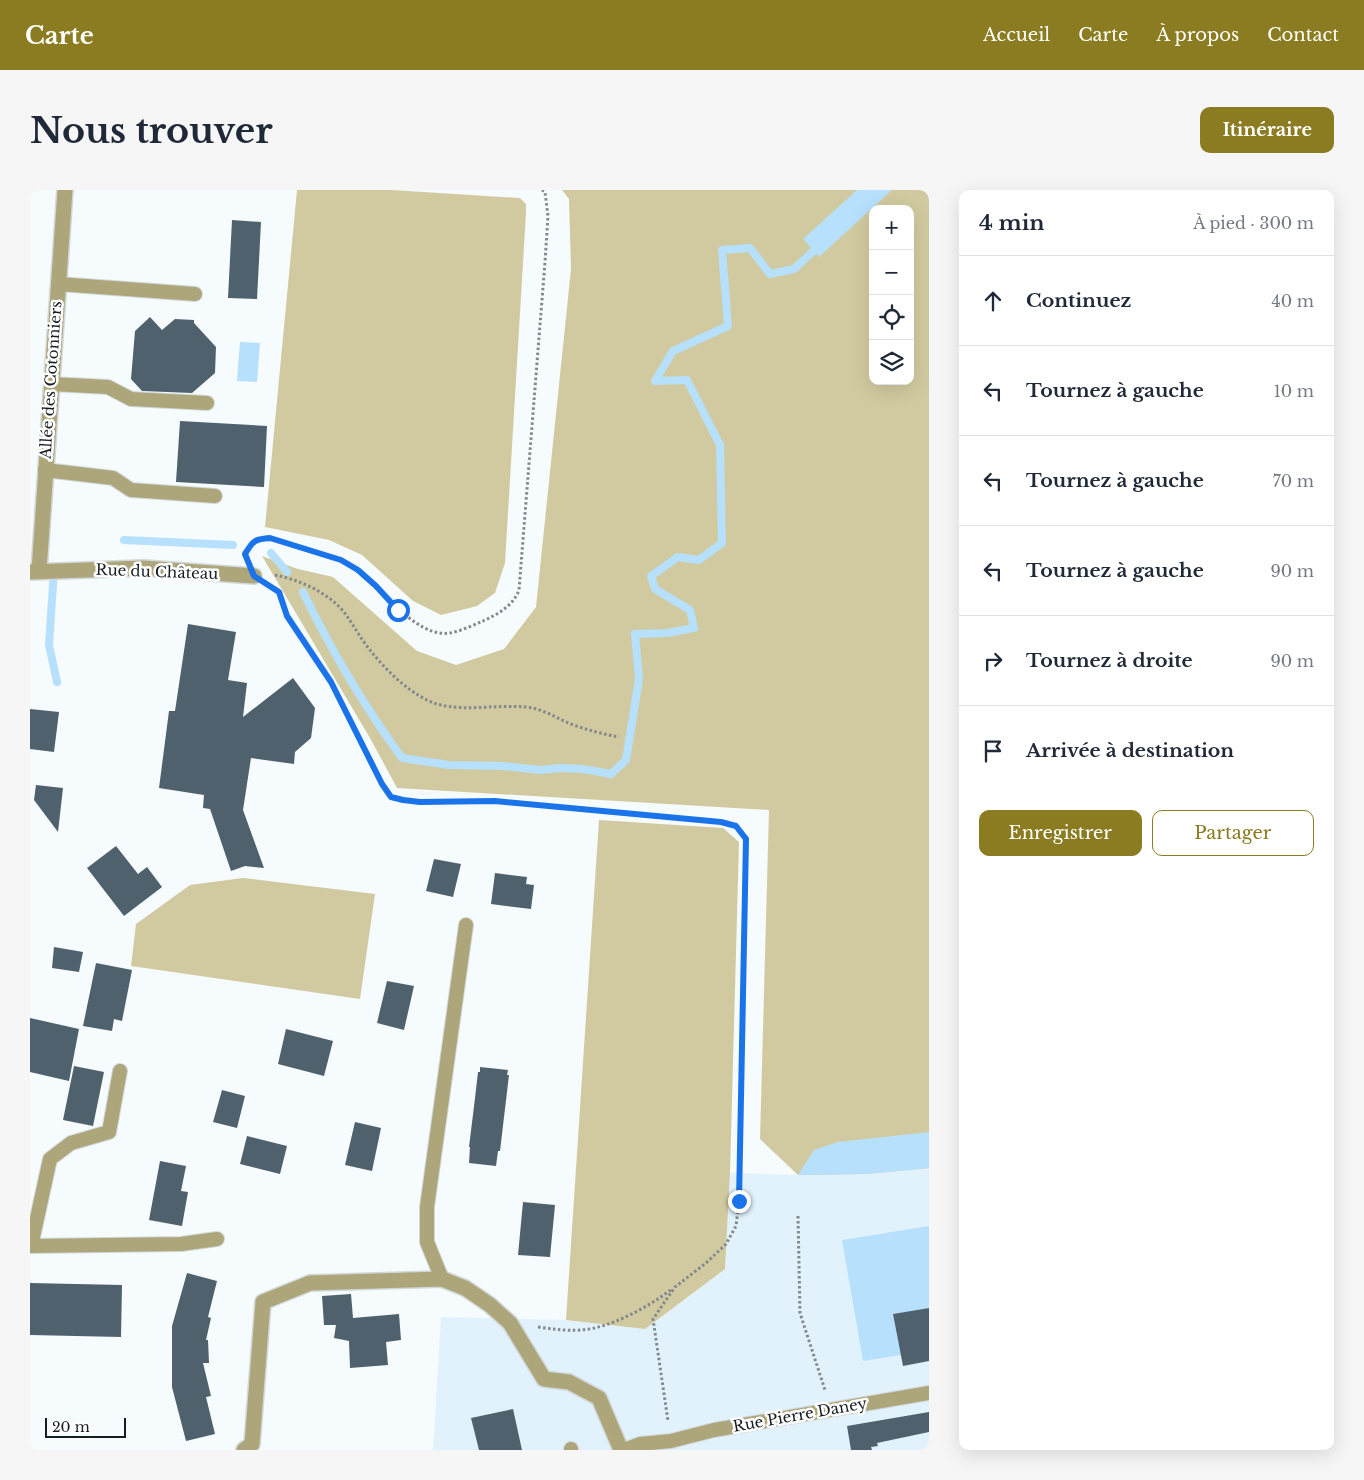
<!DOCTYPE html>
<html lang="fr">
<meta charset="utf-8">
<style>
body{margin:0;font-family:"Libre Baskerville",serif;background:#f6f6f7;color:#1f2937}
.controls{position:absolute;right:15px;top:15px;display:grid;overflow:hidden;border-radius:10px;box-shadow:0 5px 20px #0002}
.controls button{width:45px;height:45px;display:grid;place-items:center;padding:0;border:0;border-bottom:1px solid #e0e1e3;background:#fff;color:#1f2937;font:25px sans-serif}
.scale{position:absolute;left:15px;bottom:12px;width:81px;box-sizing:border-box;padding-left:5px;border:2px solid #161e22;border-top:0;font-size:14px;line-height:18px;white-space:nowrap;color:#161e22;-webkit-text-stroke:4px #fff;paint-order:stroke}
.stop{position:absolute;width:15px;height:15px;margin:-11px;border:4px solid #1a73e8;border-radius:50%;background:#fff}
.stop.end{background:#1a73e8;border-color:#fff;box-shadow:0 1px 5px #0008}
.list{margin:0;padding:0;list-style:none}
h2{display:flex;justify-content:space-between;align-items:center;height:65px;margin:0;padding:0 20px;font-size:21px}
h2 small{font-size:16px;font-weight:400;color:#747a83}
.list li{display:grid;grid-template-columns:32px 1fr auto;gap:15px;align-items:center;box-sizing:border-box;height:90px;padding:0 20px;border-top:1px solid #e0e1e3}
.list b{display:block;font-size:19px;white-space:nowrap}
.list em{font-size:16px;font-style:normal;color:#747a83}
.actions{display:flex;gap:10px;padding:15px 20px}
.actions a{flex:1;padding:11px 0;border:1px solid #8b7c22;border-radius:10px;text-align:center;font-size:18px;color:#8b7c22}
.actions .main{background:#8b7c22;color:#fff}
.icon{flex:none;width:28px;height:28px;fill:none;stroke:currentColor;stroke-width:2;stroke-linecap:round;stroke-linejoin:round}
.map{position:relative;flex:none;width:899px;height:1260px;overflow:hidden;border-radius:10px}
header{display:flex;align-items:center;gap:30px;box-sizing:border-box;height:70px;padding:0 25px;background:#8b7c22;color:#fff}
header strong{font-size:24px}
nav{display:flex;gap:28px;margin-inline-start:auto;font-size:18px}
.intro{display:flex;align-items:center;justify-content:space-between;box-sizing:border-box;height:120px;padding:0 30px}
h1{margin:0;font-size:35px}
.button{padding:12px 22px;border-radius:10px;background:#8b7c22;color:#fff;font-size:18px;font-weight:700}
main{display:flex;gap:30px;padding:0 30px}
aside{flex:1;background:#fff;border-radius:10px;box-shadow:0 5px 20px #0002}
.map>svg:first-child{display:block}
.built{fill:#e1f2fd}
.green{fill:#d1caa0;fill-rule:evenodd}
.water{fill:#b6e0fc}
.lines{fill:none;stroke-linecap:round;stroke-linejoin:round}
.stream{stroke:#b6e0fc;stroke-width:8}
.building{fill:#4f616d}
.lane-casing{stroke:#d2d8da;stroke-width:16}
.street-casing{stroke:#d2d8da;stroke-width:18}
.path{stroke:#82888b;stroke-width:3;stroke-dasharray:2.5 2.5;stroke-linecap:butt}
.lane{stroke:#ada67a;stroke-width:14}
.street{stroke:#ada67a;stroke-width:15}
.route{stroke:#1a73e8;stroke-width:6}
.labels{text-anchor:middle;stroke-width:5;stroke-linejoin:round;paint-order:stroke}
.street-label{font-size:15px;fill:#161e22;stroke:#fff}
</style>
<header>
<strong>Carte</strong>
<nav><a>Accueil</a><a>Carte</a><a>À propos</a><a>Contact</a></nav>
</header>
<div class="intro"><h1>Nous trouver</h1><a class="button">Itinéraire</a></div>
<main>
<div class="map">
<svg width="899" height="1260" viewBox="0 0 899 1260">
<rect width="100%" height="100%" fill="#f6fbfd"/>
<!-- built -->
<path class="built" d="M 899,978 L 899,1260 L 403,1260 L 411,1127 L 536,1130 L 615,1139 L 695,1079 L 700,983 L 768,985 L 837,984 Z"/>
<!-- green -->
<g class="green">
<path d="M 267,0 L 362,0 L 490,8 L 496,14 L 496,23 L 475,373 L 465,403 L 447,416 L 411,425 L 383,411 L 332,365 L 299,350 L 235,337 Z"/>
<path d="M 532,0 L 899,0 L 899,978 L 837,984 L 768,985 L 730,949 L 739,620 L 367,598 L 340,548 L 232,366 L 268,379 L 303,387 L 387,461 L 426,475 L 474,459 L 506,417 L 541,79 L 539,9 ZM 843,19 L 880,19 L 880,191 L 843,191 Z"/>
<path d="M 569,630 L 693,638 L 709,652 L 700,983 L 695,1079 L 615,1139 L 536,1130 Z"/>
<path d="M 213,688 L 345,704 L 330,809 L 101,776 L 106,734 L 160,695 Z"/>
</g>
<!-- water -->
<g class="water">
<path d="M 827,0 L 862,0 L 789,67 L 773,49 Z"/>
<path d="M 210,152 L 230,153 L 227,192 L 207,191 Z"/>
<path d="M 899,942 L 899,978 L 837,984 L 768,985 L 784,960 L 808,952 Z"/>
<path d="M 899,1036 L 899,1118 L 863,1124 L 871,1165 L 833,1171 L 812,1050 Z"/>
</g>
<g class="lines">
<!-- stream -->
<g class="stream">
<path d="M 94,350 L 203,355"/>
<path d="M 241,363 L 257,382"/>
<path d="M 24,380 L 19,455 L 27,492"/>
<path d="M 273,402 C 301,460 334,516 372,568 L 419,575 L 474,576 L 510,580 L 531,578 L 553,579 L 581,584 L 596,570 L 609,489 L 605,444 L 637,443 L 664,438 L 660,420 L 625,399 L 621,386 L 648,367 L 669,370 L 692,353 L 690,255 L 657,190 L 625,191 L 643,161 L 698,136 L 692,60 L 720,58 L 740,84 L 764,79 L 790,55"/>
</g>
</g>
<!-- building -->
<g class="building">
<path d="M 202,30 L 231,32 L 227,109 L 198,108 Z"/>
<path d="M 120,127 L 132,140 L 145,129 L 164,130 L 164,133 L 186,157 L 185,183 L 162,203 L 112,201 L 101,189 L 105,141 Z"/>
<path d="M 150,231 L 237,236 L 234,297 L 146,292 Z"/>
<path d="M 158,434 L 206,442 L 198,490 L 217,493 L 213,527 L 263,488 L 285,518 L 281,548 L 265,562 L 264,574 L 221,568 L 213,620 L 234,678 L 215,676 L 201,681 L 180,619 L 173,618 L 174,605 L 129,598 L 139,521 L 145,521 Z"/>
<path d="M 0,519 L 29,522 L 24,562 L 0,559 Z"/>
<path d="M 6,595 L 33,598 L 28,642 L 4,610 Z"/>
<path d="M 86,656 L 108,684 L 117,677 L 132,697 L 94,726 L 57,678 Z"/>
<path d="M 404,669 L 431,674 L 423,707 L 396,701 Z"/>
<path d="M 465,683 L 497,687 L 496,694 L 504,695 L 501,719 L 461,714 Z"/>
<path d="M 24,757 L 53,762 L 49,782 L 22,778 Z"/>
<path d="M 66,773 L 102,780 L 92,831 L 84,829 L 82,841 L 53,836 Z"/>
<path d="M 357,791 L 384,796 L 374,840 L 347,833 Z"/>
<path d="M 0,828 L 49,839 L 39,891 L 0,882 Z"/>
<path d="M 256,839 L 303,851 L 294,886 L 248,874 Z"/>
<path d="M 44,876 L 74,882 L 63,936 L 33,930 Z"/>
<path d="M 450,877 L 478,880 L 477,885 L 479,885 L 470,961 L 468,961 L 466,976 L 439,973 L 440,957 L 439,957 L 445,908 L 448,882 L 450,882 Z"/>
<path d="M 192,900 L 215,906 L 207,938 L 183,932 Z"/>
<path d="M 325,932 L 351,938 L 342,981 L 315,975 Z"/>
<path d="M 217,946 L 257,956 L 250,984 L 210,974 Z"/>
<path d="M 130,971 L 156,976 L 151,1001 L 158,1002 L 152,1036 L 119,1030 Z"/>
<path d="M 493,1012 L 525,1015 L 520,1067 L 488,1065 Z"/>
<path d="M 157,1083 L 187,1091 L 178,1127 L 181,1128 L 176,1150 L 178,1150 L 179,1173 L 173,1173 L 181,1206 L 176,1207 L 185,1244 L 156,1251 L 142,1197 L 142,1136 Z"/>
<path d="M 0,1093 L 92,1095 L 91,1147 L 0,1145 Z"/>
<path d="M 321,1104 L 323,1128 L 369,1124 L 371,1150 L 356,1152 L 358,1175 L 320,1178 L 319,1151 L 304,1148 L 306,1135 L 294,1135 L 292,1106 Z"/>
<path d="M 899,1118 L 899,1171 L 873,1176 L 863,1124 Z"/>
<path d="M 483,1219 L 492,1260 L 449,1260 L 441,1228 Z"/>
<path d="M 899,1222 L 899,1242 L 847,1253 L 848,1256 L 841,1257 L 842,1260 L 821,1260 L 817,1236 Z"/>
</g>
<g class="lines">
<defs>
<g id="lane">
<path d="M 28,94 L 165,104"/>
<path d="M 21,194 L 78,197 L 101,209 L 177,213"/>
<path d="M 15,280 L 83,288 L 101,300 L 185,306"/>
<path d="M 0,1056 L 151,1054 L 187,1049"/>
<path d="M 1,1056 L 20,969 L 41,953 L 79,942 L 90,881"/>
<path d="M 412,1089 L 397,1052 L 397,1017 L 436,735"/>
<path d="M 541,1260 L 541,1259"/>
<path d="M 594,1260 L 610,1254 L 641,1251 L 684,1240 L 899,1203"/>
</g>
<g id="street">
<path d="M 9,381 L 35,0"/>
<path d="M 0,382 L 113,378 L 224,386"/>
<path d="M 214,1260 L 222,1254 L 233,1112 L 280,1093 L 412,1089 L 435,1098 L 460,1115 L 480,1133 L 514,1189 L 539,1192 L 569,1208 L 591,1260"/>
</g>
</defs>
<!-- lane casing -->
<use href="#lane" class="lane-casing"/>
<!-- street casing -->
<use href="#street" class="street-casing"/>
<!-- path -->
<g class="path">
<path d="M 215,364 C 223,351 224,349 240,348 C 254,351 268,357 283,361 C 292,364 304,366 312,371 C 344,387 383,449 420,443 C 431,441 443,435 453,431 C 468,424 483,416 489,400 L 515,72 L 518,26 L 515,2 L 512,0"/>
<path d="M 245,385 C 270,390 297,402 314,422 C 323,434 330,448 340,460 C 355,479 375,499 397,510 C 424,524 465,514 495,517 C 512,518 526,528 541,534 C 557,540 573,544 589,547"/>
<path d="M 241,397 L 249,402 L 257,426 L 301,492 L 352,594 L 361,607 L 373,610 L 390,612 L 465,611 L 691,632 L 706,636 L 716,649 L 709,1011 L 706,1036 L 696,1054 L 676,1073 L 645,1097 L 623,1129 L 638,1231"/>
<path d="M 768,1026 L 770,1123 L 795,1200"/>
<path d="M 508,1137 C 523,1139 536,1141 551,1140 C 581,1138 618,1117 642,1099"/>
</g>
<!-- lane -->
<use href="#lane" class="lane"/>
<!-- street -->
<use href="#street" class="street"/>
</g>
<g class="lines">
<!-- route -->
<path class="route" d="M 368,420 L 346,396 L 328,380 L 311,370 L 240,348 C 224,349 223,351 215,364 L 224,386 L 249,402 L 257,426 L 301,492 L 352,594 L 361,607 L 373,610 L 390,612 L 465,611 L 691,632 L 706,636 L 716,649 L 709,1011"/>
</g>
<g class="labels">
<!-- street labels -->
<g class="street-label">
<text transform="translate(21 190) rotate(-86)" y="5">Allée des Cotonniers</text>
<text transform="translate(127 382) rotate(2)" y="5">Rue du Château</text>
<text transform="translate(770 1225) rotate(-10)" y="5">Rue Pierre Daney</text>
</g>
</g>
</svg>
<div class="controls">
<button>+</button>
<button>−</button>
<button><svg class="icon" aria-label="locate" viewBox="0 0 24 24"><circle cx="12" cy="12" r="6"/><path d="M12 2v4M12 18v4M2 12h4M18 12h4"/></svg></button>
<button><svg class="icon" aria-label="layers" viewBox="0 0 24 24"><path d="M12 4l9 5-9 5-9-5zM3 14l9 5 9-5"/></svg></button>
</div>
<div class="scale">20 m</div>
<div class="stop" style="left:368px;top:420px"></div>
<div class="stop end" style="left:709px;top:1011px"></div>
</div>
<aside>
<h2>4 min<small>À pied · 300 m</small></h2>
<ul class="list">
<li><svg class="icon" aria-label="ahead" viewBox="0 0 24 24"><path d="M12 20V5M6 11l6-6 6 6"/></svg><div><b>Continuez</b></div><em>40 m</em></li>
<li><svg class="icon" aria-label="left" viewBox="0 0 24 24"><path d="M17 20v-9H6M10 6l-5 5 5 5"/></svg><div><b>Tournez à gauche</b></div><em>10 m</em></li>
<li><svg class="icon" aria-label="left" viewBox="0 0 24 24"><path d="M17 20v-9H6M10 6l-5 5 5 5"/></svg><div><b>Tournez à gauche</b></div><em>70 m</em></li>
<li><svg class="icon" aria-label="left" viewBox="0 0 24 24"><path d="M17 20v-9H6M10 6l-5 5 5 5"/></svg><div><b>Tournez à gauche</b></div><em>90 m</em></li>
<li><svg class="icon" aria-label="right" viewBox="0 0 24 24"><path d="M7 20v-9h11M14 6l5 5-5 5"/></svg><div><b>Tournez à droite</b></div><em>90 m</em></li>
<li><svg class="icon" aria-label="arrive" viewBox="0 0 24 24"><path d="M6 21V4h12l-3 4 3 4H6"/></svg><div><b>Arrivée à destination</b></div></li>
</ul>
<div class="actions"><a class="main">Enregistrer</a><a>Partager</a></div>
</aside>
</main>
